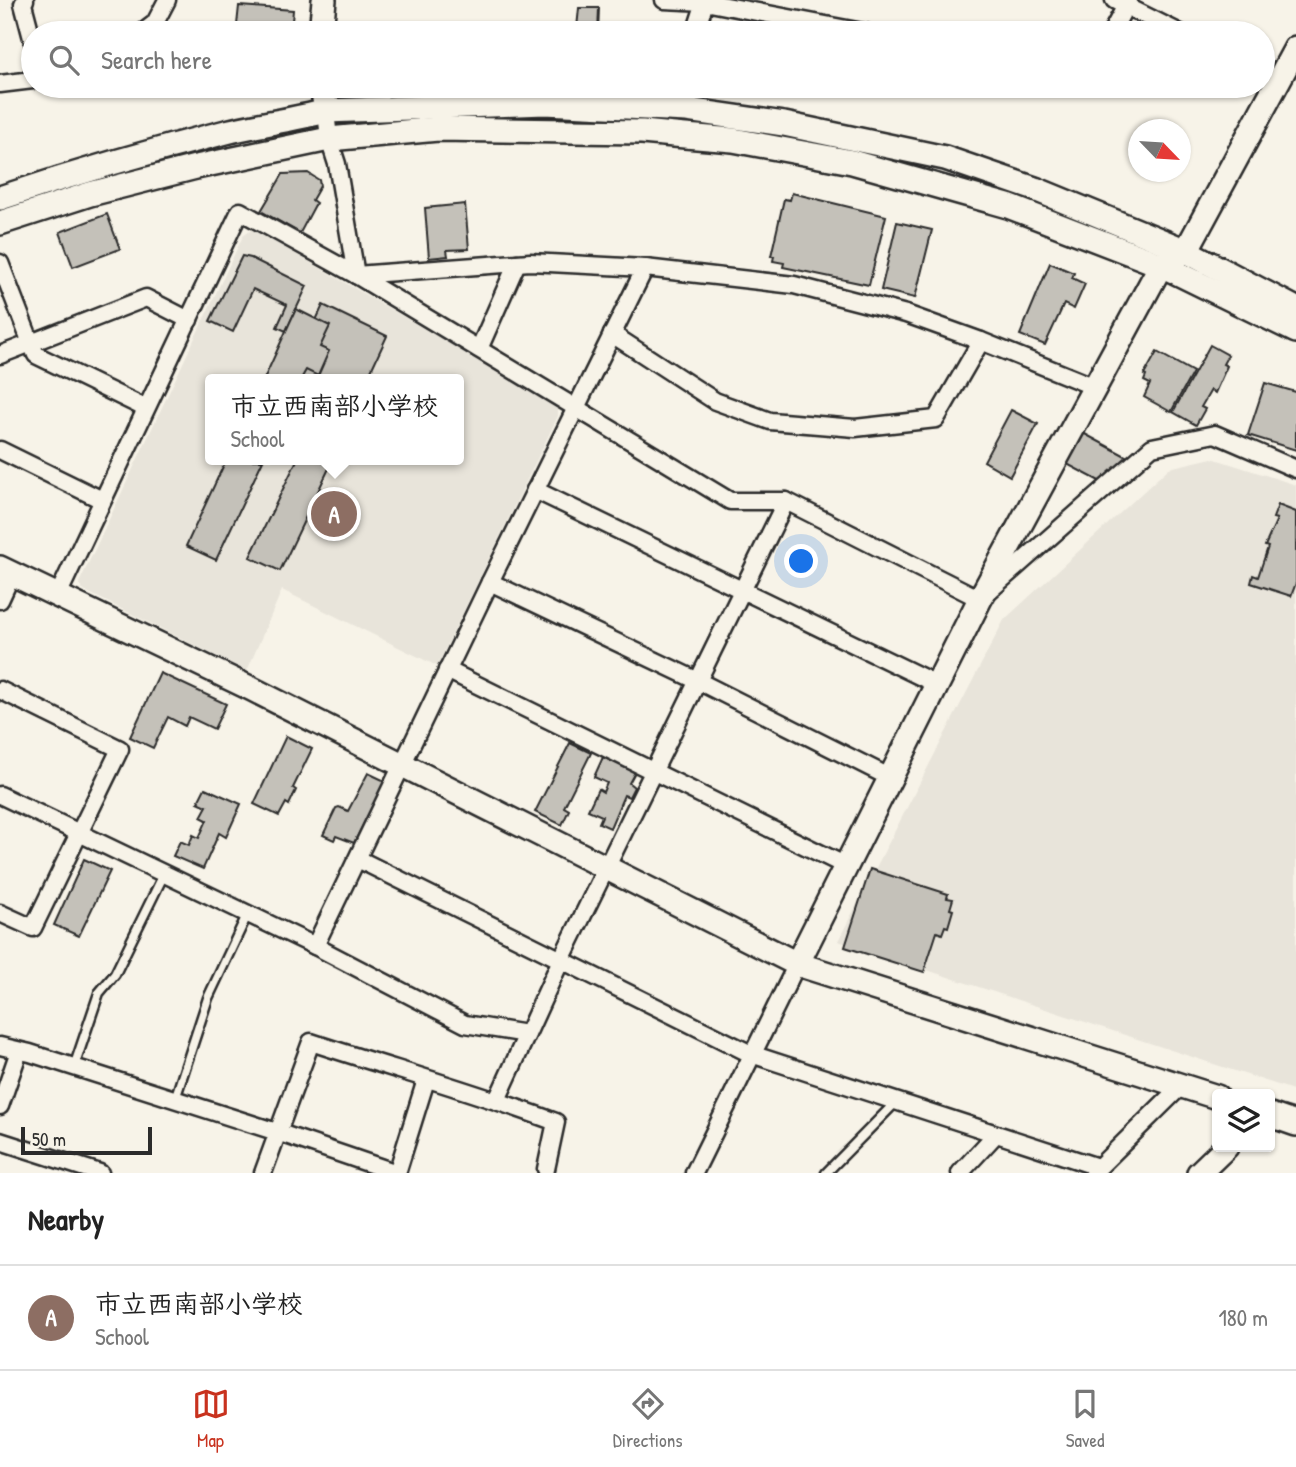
<!DOCTYPE html>
<meta charset="utf-8">
<style>
body{margin:0;font-family:"Patrick Hand","Klee One",sans-serif;background:#f2f2f2;color:#222}
.controls{position:absolute;right:21px;bottom:21px;display:grid;overflow:hidden;border-radius:7px;box-shadow:0 2px 5px #0004}
.controls button{width:63px;height:63px;display:grid;place-items:center;padding:0;border:0;border-bottom:2px solid #e0e0e0;background:#fff;color:#222;font:35px sans-serif}
.compass{position:absolute;left:1128px;top:119px;width:63px;height:63px;border-radius:50%;background:#fff;box-shadow:0 2px 5px #0004;rotate:115deg}
.scale{position:absolute;left:21px;bottom:18px;width:131px;box-sizing:border-box;padding-left:7px;border:4px solid #2b2b2b;border-top:0;font-size:19px;line-height:24px;white-space:nowrap;color:#2b2b2b;-webkit-text-stroke:5px #f7f3e8;paint-order:stroke}
.you{position:absolute;left:802px;top:562px;width:24px;height:24px;margin:-18px;border:5px solid #fff;border-radius:50%;background:#1a73e8;box-shadow:0 0 0 10px #1a73e833}
.badge{display:grid;place-items:center;width:46px;height:46px;border-radius:50%;background:#c8321e;color:#fff;font-size:23px;font-weight:700}
.pin{position:absolute;translate:-50% -50%;border:4px solid #fff;box-shadow:0 2px 7px #0006}
.popup{position:absolute;left:205px;top:374px;width:259px;height:91px;box-sizing:border-box;display:grid;place-content:center;border-radius:7px;background:#fff;filter:drop-shadow(0 2px 5px #0005);font-size:23px;white-space:nowrap;color:#767676}
.popup b{font-size:26px;color:#222}
.popup::after{content:'';position:absolute;left:50%;top:100%;margin-left:-14px;border:14px solid transparent;border-top-color:#fff}
.list{margin:0;padding:0;list-style:none}
h2{display:flex;justify-content:space-between;align-items:center;height:91px;margin:0;padding:0 28px;font-size:30px}
h2 small{font-size:23px;font-weight:400;color:#767676}
.list li{display:grid;grid-template-columns:46px 1fr auto;gap:21px;align-items:center;box-sizing:border-box;height:105px;padding:0 28px;border-top:2px solid #e0e0e0}
.list b{display:block;font-size:26px;white-space:nowrap}
.list p{margin:0;font-size:23px;white-space:nowrap;color:#767676}
.list em{font-size:23px;font-style:normal;color:#767676}
.icon{flex:none;width:38px;height:38px;fill:none;stroke:currentColor;stroke-width:2;stroke-linecap:round;stroke-linejoin:round}
.map{position:relative;flex:none;width:1296px;height:1173px;overflow:hidden}
.search{position:absolute;background:#fff;box-shadow:0 2px 5px #0004;left:21px;right:21px;top:21px;height:77px;display:flex;align-items:center;gap:18px;box-sizing:border-box;padding:0 24px;border-radius:38px;color:#767676;font-size:26px}
.sheet{height:196px;background:#fff}
nav{display:flex;justify-content:space-around;align-items:center;box-sizing:border-box;height:98px;border-top:2px solid #e0e0e0;background:#fff;font-size:19px;color:#767676}
nav a{display:grid;justify-items:center;gap:4px}
nav .on{color:#c8321e}
.map>svg:first-child{display:block}
.built{fill:#e8e4da;fill-rule:evenodd}
.lines{fill:none;stroke-linecap:round;stroke-linejoin:round}
.stream{stroke:#7a7874;stroke-width:5}
.building{fill:#c4c1b9;stroke:#2b2b2b;stroke-width:2}
.lane-casing{stroke:#2b2b2b;stroke-width:13}
.street-casing{stroke:#2b2b2b;stroke-width:21}
.secondary-casing{stroke:#2b2b2b;stroke-width:28}
.lane{stroke:#f7f3e8;stroke-width:8}
.street{stroke:#f7f3e8;stroke-width:16}
.secondary{stroke:#f7f3e8;stroke-width:23}
</style>
<div class="map">
<svg width="1296" height="1173" viewBox="0 0 1296 1173">
<rect width="100%" height="100%" fill="#f7f3e8"/>
<filter id="ink" filterUnits="userSpaceOnUse"><feTurbulence type="fractalNoise" baseFrequency=".0143" numOctaves="2"/><feDisplacementMap in="SourceGraphic" scale="14" xChannelSelector="R" yChannelSelector="G"/><feConvolveMatrix kernelMatrix="1 2 1 2 8 2 1 2 1" color-interpolation-filters="sRGB"/></filter>
<g filter="url(#ink)">
<!-- built -->
<g class="built">
<path d="M 253,229 L 558,407 L 558,416 L 437,666 L 282,590 L 247,671 L 83,590 L 79,583 L 243,236 ZM 210,379 L 458,379 L 458,460 L 210,460 Z"/>
<path d="M 1212,458 L 1296,485 L 1296,1091 L 838,941 L 1004,620 L 1169,468 Z"/>
</g>
<g class="lines">
<!-- stream -->
<path class="stream" d="M 1285,1108 L 1296,1111"/>
</g>
<!-- building -->
<g class="building">
<path d="M 239,6 L 293,10 L 291,33 L 249,33 L 249,26 L 237,25 Z"/>
<path d="M 579,8 L 599,8 L 598,33 L 571,33 L 571,27 L 577,28 Z"/>
<path d="M 308,173 L 319,180 L 320,186 L 312,200 L 316,203 L 300,233 L 261,211 L 283,174 Z"/>
<path d="M 792,193 L 886,216 L 869,285 L 783,267 L 784,263 L 773,261 L 774,256 L 771,256 L 784,199 L 790,200 Z"/>
<path d="M 465,204 L 469,249 L 447,250 L 448,256 L 429,258 L 425,208 Z"/>
<path d="M 107,214 L 120,249 L 73,267 L 60,232 Z"/>
<path d="M 897,222 L 932,230 L 915,298 L 881,290 Z"/>
<path d="M 242,256 L 251,258 L 307,286 L 286,331 L 277,327 L 287,305 L 253,289 L 233,332 L 210,321 Z"/>
<path d="M 1050,263 L 1074,273 L 1072,278 L 1085,284 L 1074,309 L 1064,304 L 1045,345 L 1020,335 Z"/>
<path d="M 323,305 L 387,336 L 367,379 L 289,379 Z"/>
<path d="M 296,309 L 330,326 L 320,347 L 329,351 L 318,376 L 306,370 L 301,379 L 264,379 Z"/>
<path d="M 1210,345 L 1228,355 L 1223,364 L 1227,366 L 1215,393 L 1211,390 L 1201,407 L 1205,409 L 1196,425 L 1173,412 Z"/>
<path d="M 1157,352 L 1193,372 L 1171,412 L 1144,397 L 1150,384 L 1144,381 L 1146,376 L 1144,375 Z"/>
<path d="M 1265,383 L 1296,392 L 1296,450 L 1248,435 Z"/>
<path d="M 1011,410 L 1038,424 L 1010,476 L 984,461 Z"/>
<path d="M 1083,433 L 1133,460 L 1103,483 L 1067,464 Z"/>
<path d="M 226,460 L 263,460 L 216,560 L 186,546 Z"/>
<path d="M 297,460 L 333,460 L 280,571 L 250,557 Z"/>
<path d="M 1278,505 L 1296,512 L 1296,583 L 1291,596 L 1251,583 L 1253,575 L 1258,577 L 1268,547 L 1265,546 L 1277,519 L 1273,518 Z"/>
<path d="M 160,673 L 226,704 L 214,729 L 189,717 L 185,726 L 168,717 L 153,748 L 130,737 Z"/>
<path d="M 286,736 L 312,749 L 293,788 L 296,790 L 289,805 L 286,803 L 279,816 L 254,804 Z"/>
<path d="M 570,743 L 591,753 L 564,807 L 569,810 L 562,825 L 535,812 Z"/>
<path d="M 603,757 L 635,772 L 629,783 L 634,787 L 629,797 L 624,795 L 610,828 L 599,823 L 602,816 L 588,810 L 598,789 L 603,792 L 607,783 L 594,777 Z"/>
<path d="M 368,773 L 385,781 L 354,843 L 336,836 L 334,840 L 323,835 L 336,808 L 339,807 L 348,811 Z"/>
<path d="M 205,788 L 241,804 L 226,837 L 219,833 L 203,869 L 173,856 L 180,841 L 189,845 L 193,835 L 199,838 L 207,820 L 201,817 L 207,806 L 198,802 Z"/>
<path d="M 84,859 L 110,871 L 79,936 L 54,925 Z"/>
<path d="M 870,869 L 948,894 L 947,898 L 953,899 L 950,909 L 953,910 L 948,927 L 945,926 L 942,934 L 937,932 L 924,972 L 845,947 Z"/>
</g>
<g class="lines">
<defs>
<g id="lane">
<path d="M 74,1067 L 99,993 L 115,974 L 165,872"/>
<path d="M 175,1099 L 208,998 L 248,913"/>
<path d="M 826,1173 L 896,1102"/>
</g>
<g id="street">
<path d="M 25,0 L 23,4 L 33,42"/>
<path d="M 664,0 L 705,2 L 706,0"/>
<path d="M 1114,0 L 1180,33"/>
<path d="M 142,33 L 155,23 L 167,0"/>
<path d="M 695,33 L 705,2 L 868,33"/>
<path d="M 1111,33 L 1129,0"/>
<path d="M 0,84 L 33,80"/>
<path d="M 687,110 L 690,86"/>
<path d="M 0,263 L 31,343 L 0,355"/>
<path d="M 356,275 L 730,501 L 786,501 L 980,599 L 1152,447 L 1215,434 L 1296,469"/>
<path d="M 356,275 L 530,262 L 645,268 L 794,285 L 906,314 L 981,341 L 1095,387"/>
<path d="M 612,334 L 715,401 L 770,421 L 855,428 L 936,419 L 981,341"/>
<path d="M 479,349 L 517,263"/>
<path d="M 145,408 L 36,355 L 31,343 L 146,298 L 189,320"/>
<path d="M 0,450 L 102,500"/>
<path d="M 535,490 L 938,685"/>
<path d="M 490,582 L 698,681 L 891,778"/>
<path d="M 58,595 L 240,211 L 356,275 L 337,164 L 329,139 L 326,111"/>
<path d="M 0,600 L 12,574"/>
<path d="M 447,670 L 846,866"/>
<path d="M 0,690 L 120,749 L 33,928 L 0,913"/>
<path d="M 0,795 L 315,946 L 490,582 L 645,268"/>
<path d="M 358,859 L 751,1054 L 1098,1167"/>
<path d="M 315,946 L 465,1024 L 527,1034"/>
<path d="M 0,1046 L 30,1053 L 277,1132 L 397,1173"/>
<path d="M 497,1100 L 561,960 L 786,501"/>
<path d="M 0,1106 L 19,1051"/>
<path d="M 0,1141 L 100,1173"/>
<path d="M 263,1173 L 311,1042 C 393,1069 476,1092 556,1122 L 546,1169"/>
<path d="M 397,1173 L 426,1080"/>
<path d="M 694,1173 L 797,964"/>
<path d="M 960,1173 L 996,1134"/>
<path d="M 1093,1173 L 1182,1085"/>
</g>
<g id="secondary">
<path d="M 321,33 L 324,0"/>
<path d="M 322,86 L 326,111"/>
<path d="M 0,198 C 75,173 150,151 226,132 C 259,124 293,120 326,111 L 545,103 L 687,110 L 784,124 L 945,158 L 1035,189 L 1186,251 L 1296,309"/>
<path d="M 0,223 L 90,194 L 196,167 L 329,139 L 438,129 L 642,132 L 685,136 L 733,140 L 852,162 L 1008,206 L 1161,265 L 1296,331"/>
<path d="M 0,568 L 252,689 L 797,964 L 1217,1097"/>
<path d="M 797,964 L 980,599 L 1095,387 L 1161,265 L 1186,251 L 1296,48"/>
<path d="M 1270,1115 L 1296,1124"/>
<path d="M 1199,1173 L 1226,1147"/>
</g>
</defs>
<!-- lane casing -->
<use href="#lane" class="lane-casing"/>
<!-- street casing -->
<use href="#street" class="street-casing"/>
<!-- secondary casing -->
<use href="#secondary" class="secondary-casing"/>
<!-- lane -->
<use href="#lane" class="lane"/>
<!-- street -->
<use href="#street" class="street"/>
<!-- secondary -->
<use href="#secondary" class="secondary"/>
</g>
</g>
</svg>
<div class="controls">
<button><svg class="icon" aria-label="layers" viewBox="0 0 24 24"><path d="M12 4l9 5-9 5-9-5zM3 14l9 5 9-5"/></svg></button>
</div>
<svg class="compass" viewBox="-18 -18 36 36"><path d="M0-13l5 13h-10z" fill="#e53935"/><path d="M0 13l5-13h-10z" fill="#767676"/></svg>
<div class="scale">50 m</div>
<div class="you"></div>
<div class="pin badge" style="left:334px;top:514px;background:#8d6e63">A</div>
<div class="popup"><b>市立西南部小学校</b>School</div>
<div class="search"><svg class="icon" aria-label="search" viewBox="0 0 24 24"><circle cx="10" cy="10" r="6"/><path d="M15 15l6 6"/></svg>Search here</div>
</div>
<section class="sheet">
<h2>Nearby<small></small></h2>
<ul class="list">
<li><span class="badge" style="background:#8d6e63">A</span><div><b>市立西南部小学校</b><p>School</p></div><em>180 m</em></li>
</ul>
</section>
<nav>
<a class="on"><svg class="icon" aria-label="map" viewBox="0 0 24 24"><path d="M3 6l6-2 6 2 6-2v14l-6 2-6-2-6 2zM9 4v14M15 6v14"/></svg>Map</a>
<a><svg class="icon" aria-label="directions" viewBox="0 0 24 24"><path d="M12 3l9 9-9 9-9-9zM9 14v-3h6M13 9l2 2-2 2"/></svg>Directions</a>
<a><svg class="icon" aria-label="saved" viewBox="0 0 24 24"><path d="M7 4h10v16l-5-4-5 4z"/></svg>Saved</a>
</nav>
